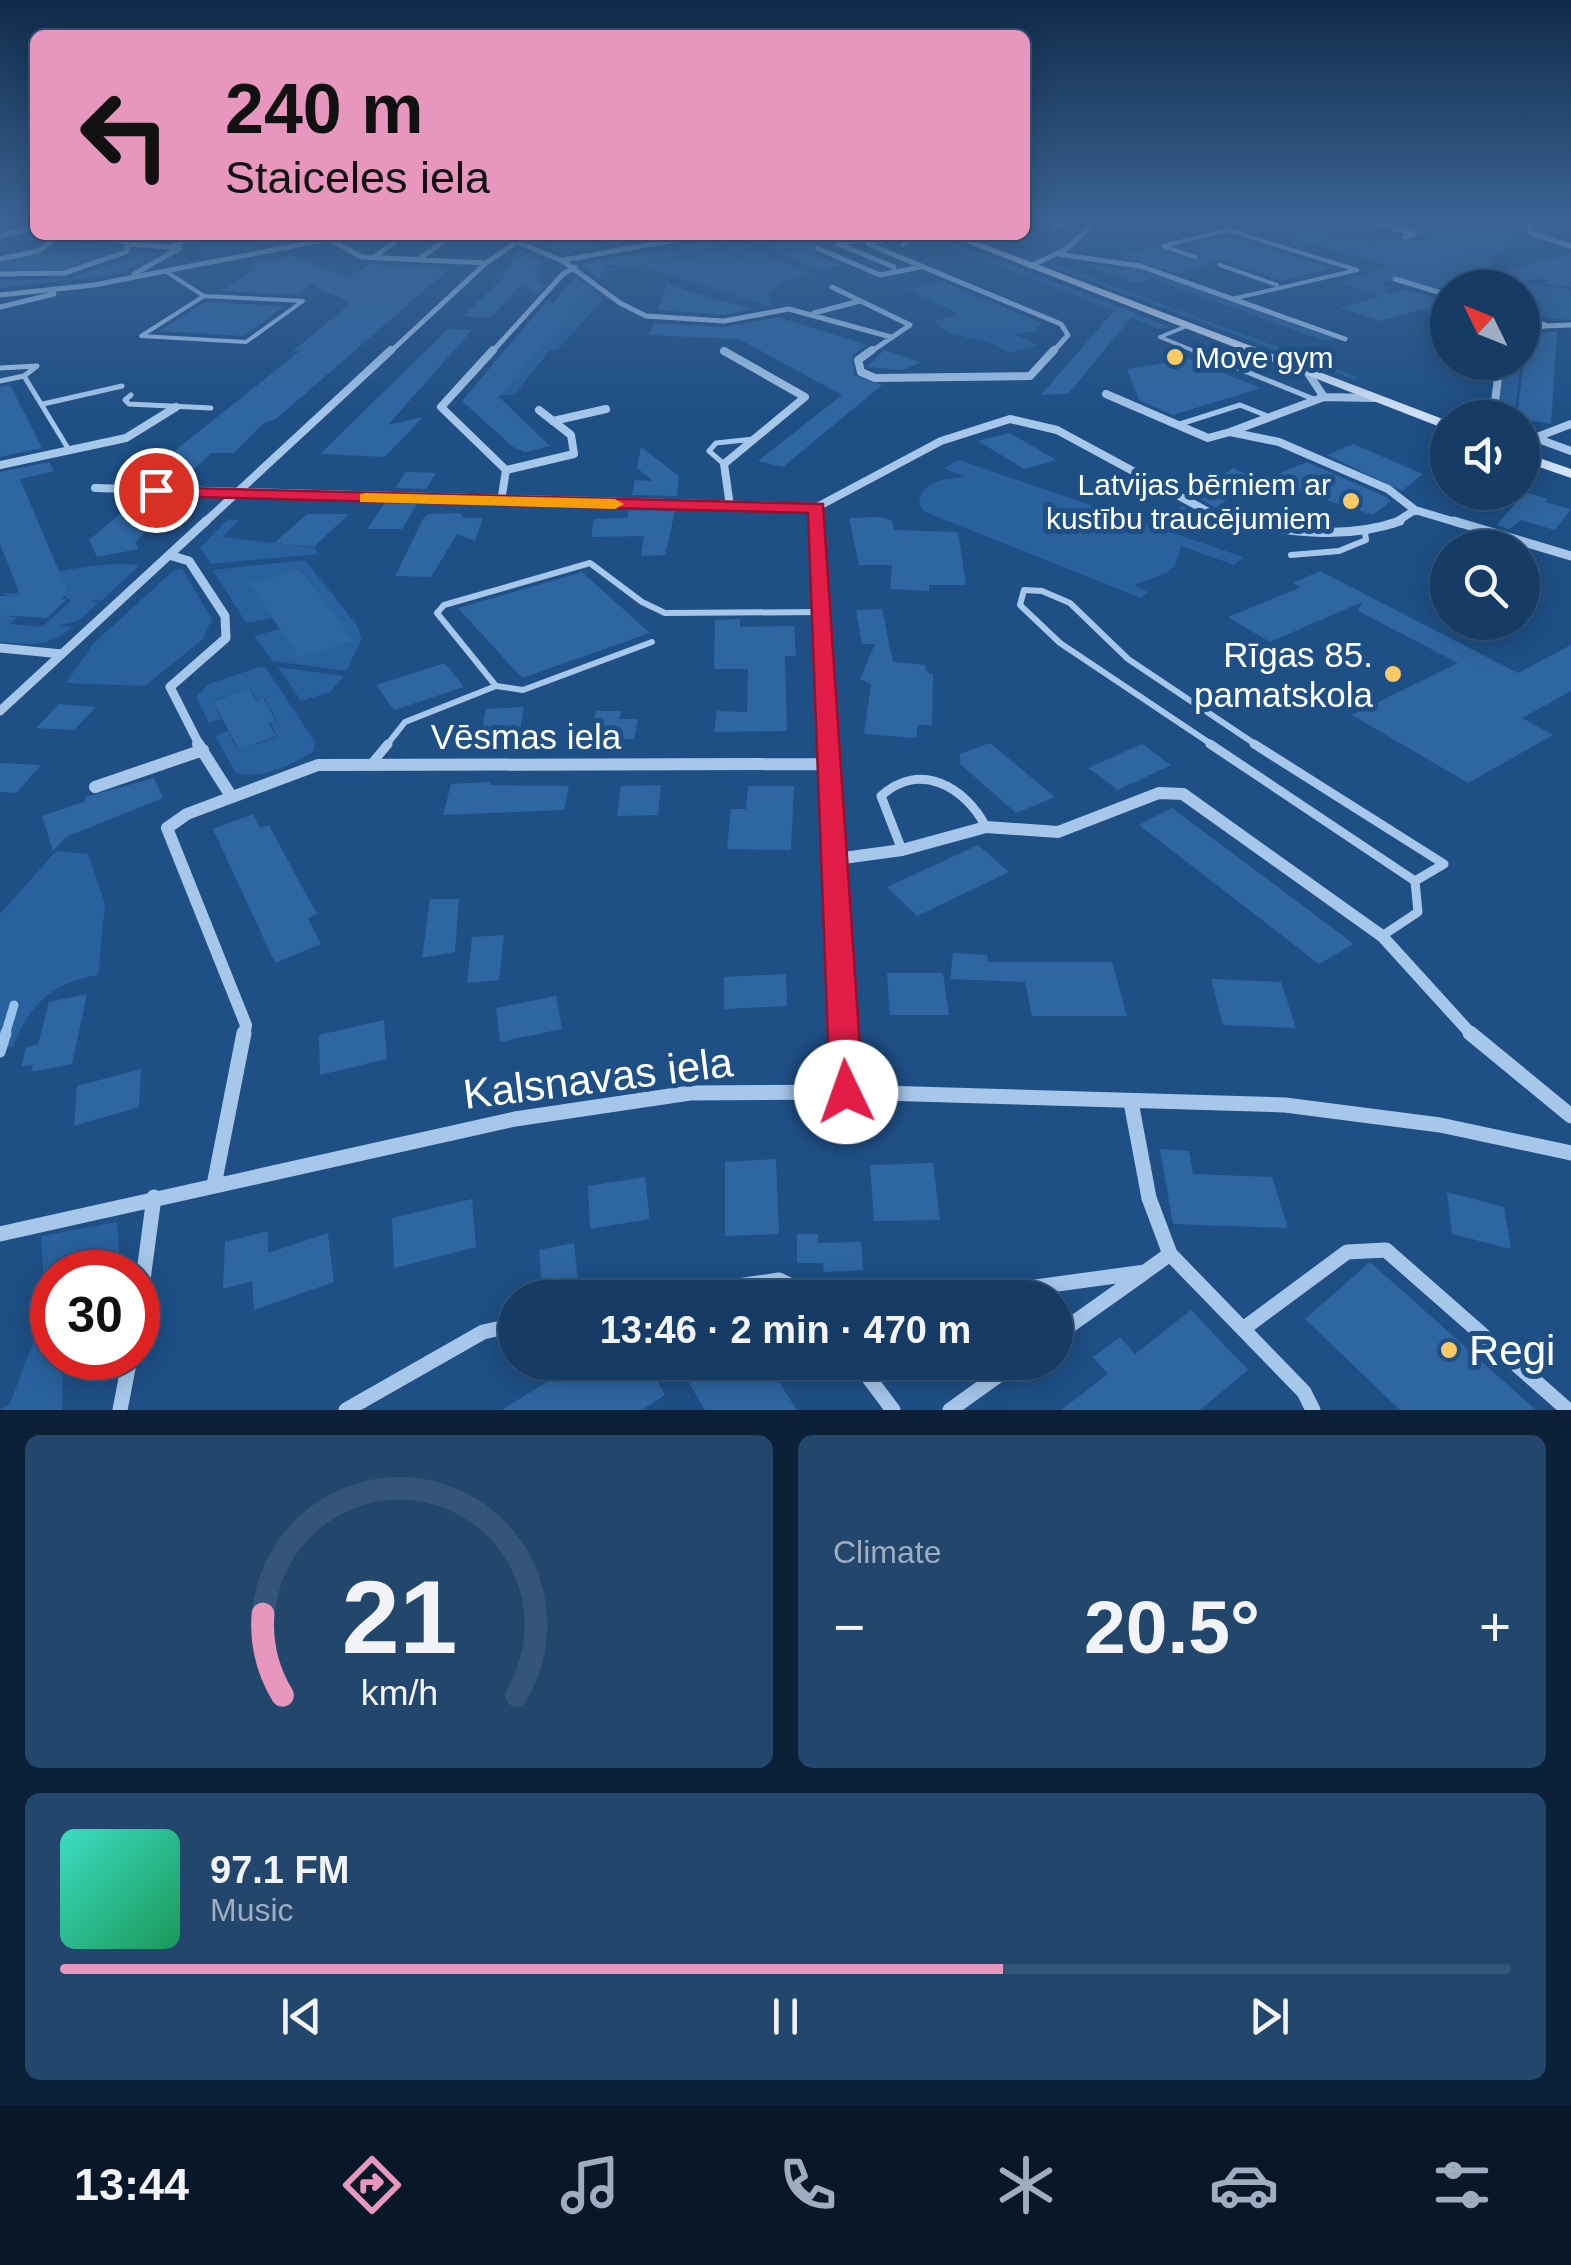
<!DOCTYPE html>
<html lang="en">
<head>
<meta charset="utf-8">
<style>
  :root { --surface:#163b64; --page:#23466d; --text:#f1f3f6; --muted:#9eadbf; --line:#355578; --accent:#e797bd }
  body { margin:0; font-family:Arial,sans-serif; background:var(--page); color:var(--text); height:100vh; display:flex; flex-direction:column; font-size:38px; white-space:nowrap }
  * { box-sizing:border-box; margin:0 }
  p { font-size:32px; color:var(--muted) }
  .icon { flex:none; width:55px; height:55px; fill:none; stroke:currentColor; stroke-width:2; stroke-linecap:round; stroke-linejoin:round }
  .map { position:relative; height:1410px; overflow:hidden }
  .side { display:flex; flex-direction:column; gap:25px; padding:25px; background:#0c2037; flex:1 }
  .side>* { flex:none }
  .hud { position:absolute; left:30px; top:30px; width:1000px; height:210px; border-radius:15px; box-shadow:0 5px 25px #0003,0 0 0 2px var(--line); background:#e797bd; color:#111; overflow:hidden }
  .needle { width:65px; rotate:313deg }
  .buttons { position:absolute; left:1430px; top:270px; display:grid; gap:20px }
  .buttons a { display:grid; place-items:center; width:110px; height:110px; border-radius:50%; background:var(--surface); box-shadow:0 5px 25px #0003,0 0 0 2px var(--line); font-size:50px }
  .speed { position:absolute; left:30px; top:1250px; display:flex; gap:20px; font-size:50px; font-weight:700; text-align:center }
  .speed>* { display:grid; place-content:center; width:130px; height:130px; border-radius:50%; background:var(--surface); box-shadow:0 5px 25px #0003,0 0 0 2px var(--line); line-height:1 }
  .speed .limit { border:15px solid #d22; background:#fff; color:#111 }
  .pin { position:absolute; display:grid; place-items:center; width:85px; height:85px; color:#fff; margin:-42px; border:5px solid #fff; border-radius:50%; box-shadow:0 2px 10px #0007 }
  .me { position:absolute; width:110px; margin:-55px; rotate:357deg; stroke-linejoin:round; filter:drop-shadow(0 0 8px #0008) }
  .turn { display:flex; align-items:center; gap:35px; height:210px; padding:0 30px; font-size:45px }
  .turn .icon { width:130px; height:130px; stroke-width:2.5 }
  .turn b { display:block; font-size:70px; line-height:85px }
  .big { font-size:75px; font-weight:700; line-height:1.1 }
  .side .card { flex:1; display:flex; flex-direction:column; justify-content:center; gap:15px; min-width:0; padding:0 35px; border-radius:15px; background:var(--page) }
  .side .dial { align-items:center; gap:0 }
  .dial svg { height:260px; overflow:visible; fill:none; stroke:var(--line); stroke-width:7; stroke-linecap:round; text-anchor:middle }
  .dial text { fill:var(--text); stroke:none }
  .song { display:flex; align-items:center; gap:30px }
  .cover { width:120px; height:120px; border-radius:15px; background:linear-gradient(135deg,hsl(170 70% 55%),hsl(150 70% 35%)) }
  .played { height:10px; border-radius:5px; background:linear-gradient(90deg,var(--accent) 65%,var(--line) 65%) }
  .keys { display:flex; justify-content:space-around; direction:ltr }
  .heat { display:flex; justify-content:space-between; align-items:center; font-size:55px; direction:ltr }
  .side .tiles { flex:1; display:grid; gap:25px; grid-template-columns:1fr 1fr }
  .card:last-child { grid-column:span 2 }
  .trip { position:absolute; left:498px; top:1280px; width:575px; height:100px; border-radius:50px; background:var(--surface); box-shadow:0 5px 25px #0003,0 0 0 2px var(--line); font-weight:700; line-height:100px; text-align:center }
  .menu { display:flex; height:160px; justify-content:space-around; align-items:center; background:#091828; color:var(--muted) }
  .menu .icon { width:70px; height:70px }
  .menu .current { color:var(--accent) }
  .menu b { font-size:45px; color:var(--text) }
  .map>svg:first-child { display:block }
  .green { fill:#28619d; fill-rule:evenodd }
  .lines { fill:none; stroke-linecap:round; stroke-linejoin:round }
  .stream-far1 { stroke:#9ac3ec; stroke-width:9 }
  .stream { stroke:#9ac3ec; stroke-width:11 }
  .building { fill:#2e66a2 }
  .lane-far3 { stroke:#a6c7ea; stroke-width:4 }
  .lane-far2 { stroke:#a6c7ea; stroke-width:5 }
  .lane-far1 { stroke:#a6c7ea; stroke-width:6 }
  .lane { stroke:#a6c7ea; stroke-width:9 }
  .street-far4 { stroke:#a6c7ea; stroke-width:5 }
  .street-far3 { stroke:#a6c7ea; stroke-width:8 }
  .street-far2 { stroke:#a6c7ea; stroke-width:9 }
  .street-far1 { stroke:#a6c7ea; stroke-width:12 }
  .street { stroke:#a6c7ea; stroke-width:15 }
  .secondary { fill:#d1e3f8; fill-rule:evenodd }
  .route { fill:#e11d48; stroke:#92132f; stroke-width:2.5 }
  .slow { fill:#f59e0b }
  .poi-dot { fill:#f9c965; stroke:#1e4f85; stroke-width:4 }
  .labels { text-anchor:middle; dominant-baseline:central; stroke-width:10; stroke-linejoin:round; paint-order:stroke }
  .far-poi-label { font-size:30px; fill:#fff; stroke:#1e4f85; text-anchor:start }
  .poi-label { font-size:35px; fill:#fff; stroke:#1e4f85; text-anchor:end }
  .street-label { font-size:35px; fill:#fff; stroke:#1e4f85 }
  .near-street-label { font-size:42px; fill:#fff; stroke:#1e4f85 }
  .near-poi-label { font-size:42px; fill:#fff; stroke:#1e4f85; text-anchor:start }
</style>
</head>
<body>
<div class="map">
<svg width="1571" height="1410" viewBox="0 0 1571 1410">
  <rect width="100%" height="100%" fill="#1e4f85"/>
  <path class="green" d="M1348,220L1408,232L1401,236L1417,241L1430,236L1371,220H1520L1524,233L1488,261L1495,264L1481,268L1507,279L1571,290V320L1523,316L1522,288L1447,290L1397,278L1378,283L1392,288L1385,292L1447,312V318L1338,283L1390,266L1276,234C1320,219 1358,253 1399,235Z
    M219,235H268L271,237C260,253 230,252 210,254L196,242Z
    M799,235L749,245L814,276L784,280L768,292L773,307L641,266L725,251L775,274L727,249L597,273L625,263Z
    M922,235H935L1170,327L1159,329Z
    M108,241L125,249C95,274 38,276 0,270V261L46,248Z
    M1049,262L1355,376L1358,381L1053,267Z
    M1110,264L1132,266L1334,338L1325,341Z
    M941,281L1041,323L1037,331L1013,334L1038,345L1008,353C987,334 950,342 934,321L960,314L906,289Z
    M589,284L604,299L557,350H550L514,395H496Z
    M1504,363H1521L1514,417L1488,410L1499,405Z
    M959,460L1243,557L1234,565L1181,546L1176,564L1167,573L1134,585L1148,592L1141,598L925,512L919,503C922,480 945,479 964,477L944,468Z
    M228,519L239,520L222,537L315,548L319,554L211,564L200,548Z
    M305,560L356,624L362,639L346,671L272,661L254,636L280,629L299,658L354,641L301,569L250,583L273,618L246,623L213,570Z
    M140,565L101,601L89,600L98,603L78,621L60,625L72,627C47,648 31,645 0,642V608L12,597L0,593H18C47,567 104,562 140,565ZM65,596L71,601L42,627L10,624L17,617H7Z
    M182,569L212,619L203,639L145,686L66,683L93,644L174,570Z
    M259,667L266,668L315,742L313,752C291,765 262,780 236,773L215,736L228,731L238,750L277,737L271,724L277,721L264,698L256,700L250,689L213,700L221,719L209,723L196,697L209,684Z
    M278,667L344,676L330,692L301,701Z
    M56,851L88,854L105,904L98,975C52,983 30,1004 13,1046L0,1050V914Z
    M117,1222L120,1272H52V1358H63L62,1410H0L10,1403L46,1310L41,1236Z"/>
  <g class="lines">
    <path class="stream-far1" d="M5,1035L14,1005"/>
    <path class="stream" d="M0,1052L6,1033"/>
  </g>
  <path class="building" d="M539,235H667L565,254L521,237L544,238Z
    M708,235H726L727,245L607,267L598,279L581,263L703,241Z
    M743,235H850L835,239L834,248L813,244L814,253L842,265L819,270Z
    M1227,236L1332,268L1281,281L1221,260L1178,273L1117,256L1158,247L1195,263L1200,254L1183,247Z
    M54,248L82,261L64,267L0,268L40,257Z
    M518,249L543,261L534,271L543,287L536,295L523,283L490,318L463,316L503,278Z
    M133,251L159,253L118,274L0,288V280L67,279L128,258Z
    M1571,253V287L1546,284L1545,279L1500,284L1498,273Z
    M291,255L347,278L371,264L450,268L276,419L264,423L234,453H211L181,482L138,480L300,351H293L351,303L311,285L298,295L221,291L254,270L251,264Z
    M1083,264L1138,272L1156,278L1135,283Z
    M575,277L590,288L499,397L550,446L525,452L513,447L462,401L549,298L552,304Z
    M667,284L702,295L752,309L724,315L658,310Z
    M1405,289L1447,302L1380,321L1340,308Z
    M206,302L284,306L244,336L159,331Z
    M1118,306L1135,313L1068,394L1041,395Z
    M778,317L866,345L852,356L854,375L882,385L783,467L758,461L842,395L739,339L649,335L654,323L724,327Z
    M448,329L472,330L388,425L423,417L385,457L320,454Z
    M1545,332H1557L1551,424L1517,418L1526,339Z
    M884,350L921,362L903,370L867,367Z
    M1171,352L1261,388L1173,415L1139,400L1127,369L1172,362Z
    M10,385L42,448L0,457V387Z
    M1010,433L1056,460L1024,469L978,441Z
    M1353,444L1423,474L1402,491L1327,455Z
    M641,447L679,476L677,496L632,495L635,480L653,481L637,468Z
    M49,462L54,471L20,479L68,593L61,599H67L47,618L0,615V596L21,597L0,544V472Z
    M1307,462L1384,496L1391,501L1373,515L1264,480Z
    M1233,468L1265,483L1235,494L1216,508L1195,496Z
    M406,472L436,473L426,489L395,488Z
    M1525,492L1548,499L1544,502L1571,509L1555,530L1521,520L1509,529L1497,525Z
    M385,503L417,504L402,529H367Z
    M132,504L174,507L135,542L139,549L97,557L89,540Z
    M1182,506L1203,518L1178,531L1161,521Z
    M629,510L675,511L665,555L641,556L644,536L591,537L594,519L627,518Z
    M460,513L465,518H483L475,541L457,534L431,577L395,576L423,519L428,514Z
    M307,514H349L314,547L274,543Z
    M880,517L892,521L894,530L958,532L966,585H929V591L890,589L892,565H859L849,518Z
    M300,569L328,605L354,641L299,658L249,583Z
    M1320,571L1518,673L1571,645V691L1522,718L1553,735L1468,783L1352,715L1458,663L1358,611L1362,602L1270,642L1228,617L1301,587L1293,583Z
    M582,572L650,633L522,678L458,608Z
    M882,609L893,662L925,665L927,673L933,674L932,725H918L916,738L864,734L871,684L860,679L875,644H862L856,610Z
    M740,619V627L794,626L796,656H785L787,731L714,732L717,711L747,712L748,669H714L715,620Z
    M445,663L464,687L394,710L376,685Z
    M249,689L256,701L263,698L276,721L269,724L276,736L239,750L213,701Z
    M59,704L96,707L74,730L36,728Z
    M524,707L519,737L480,739L486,709Z
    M596,711H621L619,719H638L634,739H589Z
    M990,743L1055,797L1016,813L960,764V754Z
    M1142,744L1171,765L1118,790L1088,768Z
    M0,763L41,765L16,793L0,792Z
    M154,778L163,798L66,837L53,851L42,816L86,801L85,797Z
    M490,782V785L569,786L564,810L443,815L451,784Z
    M661,785L658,815L617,816L621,786Z
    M748,786H794L791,850L727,849L731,809H746Z
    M1172,808L1302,905L1354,944L1319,964L1139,825Z
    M253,814L260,828L269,825L302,887L317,914L308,918L321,944L275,963L213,829Z
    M978,845L1009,872L917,916L887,887Z
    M430,899H459L455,952L422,958Z
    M504,935L499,980L467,983L472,937Z
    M953,953L987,955L988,962H1112L1127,1016H1032L1025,982L950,979Z
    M887,973H943L949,1015H890Z
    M786,974L787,1006L724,1009V977Z
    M1211,979L1281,982L1296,1028L1223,1025Z
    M87,994L72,1064L31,1072L33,1064L21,1067L26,1047L38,1044L49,1002Z
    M556,996L562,1029L500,1042L496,1008Z
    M384,1020L387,1059L320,1075L319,1035Z
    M141,1069L139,1107L74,1126L77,1086Z
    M1160,1149L1189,1151L1193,1174L1272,1177L1288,1228L1173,1224Z
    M776,1159L779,1234L725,1236V1162Z
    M933,1163L940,1220L874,1221L870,1165Z
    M645,1177L650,1219L590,1229L588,1186Z
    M1447,1192L1504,1207L1511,1249L1452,1234Z
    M472,1199L476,1247L394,1268L392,1218Z
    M268,1231V1253L328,1233L334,1282L254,1310L252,1281L223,1289L225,1242Z
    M797,1234H818V1243L861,1242L863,1270L824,1272L823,1263H797Z
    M574,1243L578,1283L542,1290L539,1250Z
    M1370,1262L1536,1410H1400L1305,1319Z
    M1191,1310L1248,1370L1200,1410H1061L1108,1374L1093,1357L1120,1337L1135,1354Z
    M579,1362H646L665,1395L642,1410H502Z
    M705,1362H766L797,1410H705L685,1376Z"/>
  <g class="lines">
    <path class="lane-far3" d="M1053,228L1076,220
      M51,235L55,237
      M489,236L505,238
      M903,245L913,238L907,235
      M1195,257L1163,246L1227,230L1357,270L1232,299
      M1220,265L1277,285
      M165,271L204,296
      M204,296L303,301L246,342L141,336Z
      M1187,326L1160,337L1199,353"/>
    <path class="lane-far2" d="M1193,350L1316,400
      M0,368L37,366L24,376
      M0,381L24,376L69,450
      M131,395L125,400L129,404L211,408
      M43,404L122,386
      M1177,425L1240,405L1270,417
      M724,464L709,451L716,443L754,439"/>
    <path class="lane-far1" d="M1291,555L1339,551L1366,540L1365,532
      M496,686L523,690L652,642
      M386,746L405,722L496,686L437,613L444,605L590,563L642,602L665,613L821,612
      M1214,746L1060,643L1020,605L1024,590L1042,591L1070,603L1128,659L1258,746"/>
    <path class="lane" d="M1210,744L1415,881
      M1254,744L1444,864L1415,881
      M373,762L388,744
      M902,850L881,796C919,761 965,786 986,827
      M1382,936L1418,912L1415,881"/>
    <path class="street-far4" d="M1367,220L1415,234L1405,237
      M1529,220L1531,233L1571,246
      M104,235L129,244L146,235
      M500,235L563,261L620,303L646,316L724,321L789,309L891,337
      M878,235L838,244L894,267
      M898,235L868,244L1061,324L1068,335L1052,353
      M0,236L35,227
      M323,236L362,257L486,263
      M173,247L192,235
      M817,248L880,275L920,267
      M1058,254L1140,266L1345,339
      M374,257L405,235
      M0,259L38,251L62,235
      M419,259L452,235
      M564,260L702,235
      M1030,266L1065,250L1098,220
      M0,274L65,273L126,252L129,244L180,248L134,274
      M1395,279L1448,295
      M832,287L910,325L869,353
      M0,295L94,285L329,239
      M0,307L54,294
      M814,313L860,301
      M1522,318L1545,325
      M1522,334L1544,326L1571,325
      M389,353L486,263L514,244
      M491,353L563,274L575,267"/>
    <path class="street-far3" d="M493,350L441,407L506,470L501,502
      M872,350L858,360L861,372L875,378L1030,376L1054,350
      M724,351L805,397L724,464L730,506
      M1308,373L1324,397
      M1106,394L1208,438L1230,432
      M1374,398L1324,397L1230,432L1279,442L1388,489L1415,510L1462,524
      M1461,418L1495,402L1500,362
      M553,421L606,409
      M1522,433L1571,451
      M1537,437L1571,424
      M0,465L126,438L176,407
      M506,470L574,454L571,435L539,410
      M95,488L817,507
      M817,507L941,441L1010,419L1057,430L1216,516L1248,524
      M817,507L818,524
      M203,524L391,350
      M1393,524L1415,510"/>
    <path class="street-far2" d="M818,521L829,746
      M1235,521C1289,532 1347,540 1400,521
      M1454,521L1571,556
      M169,555L189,561L225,616L226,638L170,687L200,746
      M0,648L62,654
      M0,711L206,521"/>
    <path class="street-far1" d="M198,744L231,796
      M829,744L843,1035
      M95,787L203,750
      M836,859L902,850L986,827L1058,832L1159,793L1183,794L1382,936L1472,1035
      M244,1035L246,1025L167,828L187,814L318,765L827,764"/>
    <path class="street" d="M843,1033L846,1092
      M1470,1033L1571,1116
      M1131,1102L1149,1198L1170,1254L1304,1392L1313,1410
      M214,1185L244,1033
      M0,1234L515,1119L690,1093L846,1092L1285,1105L1440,1125L1571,1153
      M655,1298L779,1280L816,1298
      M954,1298L1145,1272L1170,1254
      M138,1317L154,1197
      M1243,1329L1347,1252L1386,1250L1568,1410
      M1055,1336L1144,1273
      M857,1362L893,1410
      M120,1410L130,1358
      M346,1410L483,1332L515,1325
      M950,1410L1017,1362"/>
    <path class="secondary" d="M946,235H960L1448,421V430Z
      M1522,452L1571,469V478L1522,461Z"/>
  </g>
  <linearGradient id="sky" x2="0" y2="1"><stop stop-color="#102b49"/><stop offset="0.53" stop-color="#3b6394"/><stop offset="1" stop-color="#3b6394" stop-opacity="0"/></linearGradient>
  <rect width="1571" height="417" fill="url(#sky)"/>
  <path class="route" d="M150,487L823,504L863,1092L858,1102L846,1106L835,1102L830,1092L808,513L156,496L150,494Z"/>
  <path class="slow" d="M366,493L615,499L624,504L615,509L360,502V494Z"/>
  <g class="poi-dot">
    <circle cx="1175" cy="357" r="10"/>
    <circle cx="1351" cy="501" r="10"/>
    <circle cx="1393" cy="674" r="10"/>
    <circle cx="1449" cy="1350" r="10"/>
  </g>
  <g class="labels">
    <g class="far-poi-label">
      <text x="1195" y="357">Move gym</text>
      <text x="1331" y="484" text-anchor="end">Latvijas bērniem ar<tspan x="1331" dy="34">kustību traucējumiem</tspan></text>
    </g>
    <g class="poi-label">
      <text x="1373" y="654">Rīgas 85.<tspan x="1373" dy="40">pamatskola</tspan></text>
    </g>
    <g class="street-label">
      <text x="526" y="736">Vēsmas iela</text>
    </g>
    <g class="near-street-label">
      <text transform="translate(598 1078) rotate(-7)">Kalsnavas iela</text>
    </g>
    <g class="near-poi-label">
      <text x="1469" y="1350">Regi</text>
    </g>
  </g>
</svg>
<div class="buttons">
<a><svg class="needle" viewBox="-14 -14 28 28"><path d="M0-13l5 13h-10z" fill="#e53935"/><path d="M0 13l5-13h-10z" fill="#9eadbf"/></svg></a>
<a><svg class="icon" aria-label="sound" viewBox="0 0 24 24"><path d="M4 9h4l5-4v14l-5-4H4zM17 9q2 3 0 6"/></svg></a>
<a><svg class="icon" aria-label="search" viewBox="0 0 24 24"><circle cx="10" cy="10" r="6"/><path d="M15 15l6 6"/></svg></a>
</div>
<div class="speed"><div class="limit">30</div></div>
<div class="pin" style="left:156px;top:490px;background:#d93025"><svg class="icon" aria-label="arrive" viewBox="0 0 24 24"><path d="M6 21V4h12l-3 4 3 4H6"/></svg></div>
<svg class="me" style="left:846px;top:1092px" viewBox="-20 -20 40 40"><circle r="19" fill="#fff"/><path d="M0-13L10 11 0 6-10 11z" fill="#e11d48"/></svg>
<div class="trip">13:46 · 2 min · 470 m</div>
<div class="hud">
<div class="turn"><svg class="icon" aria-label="left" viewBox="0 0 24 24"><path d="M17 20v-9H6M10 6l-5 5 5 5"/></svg><div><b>240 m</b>Staiceles iela</div></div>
</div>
</div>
<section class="side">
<div class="tiles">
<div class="card dial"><svg viewBox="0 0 100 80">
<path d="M14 69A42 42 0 1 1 86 69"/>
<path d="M14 69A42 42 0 0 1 8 44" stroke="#e797bd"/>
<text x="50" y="56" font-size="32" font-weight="700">21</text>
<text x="50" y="72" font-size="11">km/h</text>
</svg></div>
<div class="card"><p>Climate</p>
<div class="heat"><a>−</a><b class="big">20.5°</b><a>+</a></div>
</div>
<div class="card">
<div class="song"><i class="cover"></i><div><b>97.1 FM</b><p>Music</p></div></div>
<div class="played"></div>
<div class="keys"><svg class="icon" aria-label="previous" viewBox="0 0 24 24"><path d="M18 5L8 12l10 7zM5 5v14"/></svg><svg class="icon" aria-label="pause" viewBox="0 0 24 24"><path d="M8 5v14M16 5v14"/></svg><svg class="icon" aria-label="next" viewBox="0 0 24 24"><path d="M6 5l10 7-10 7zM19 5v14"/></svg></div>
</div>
</div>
</section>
<nav class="menu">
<b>13:44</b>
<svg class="icon current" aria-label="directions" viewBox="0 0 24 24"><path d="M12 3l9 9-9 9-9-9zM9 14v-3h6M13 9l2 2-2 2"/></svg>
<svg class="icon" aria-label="music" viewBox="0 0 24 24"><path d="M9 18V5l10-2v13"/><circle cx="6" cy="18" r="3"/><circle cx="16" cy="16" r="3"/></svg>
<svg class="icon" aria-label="phone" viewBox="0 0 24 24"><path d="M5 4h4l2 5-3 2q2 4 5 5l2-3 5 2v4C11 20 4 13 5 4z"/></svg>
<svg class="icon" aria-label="climate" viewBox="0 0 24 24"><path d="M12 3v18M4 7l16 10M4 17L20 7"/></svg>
<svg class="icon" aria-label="car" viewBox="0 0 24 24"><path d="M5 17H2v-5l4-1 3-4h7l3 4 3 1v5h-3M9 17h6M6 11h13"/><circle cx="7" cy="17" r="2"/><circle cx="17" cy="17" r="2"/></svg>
<svg class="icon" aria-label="filters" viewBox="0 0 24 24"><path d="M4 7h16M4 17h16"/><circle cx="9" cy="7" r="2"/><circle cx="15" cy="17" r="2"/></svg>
</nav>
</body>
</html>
